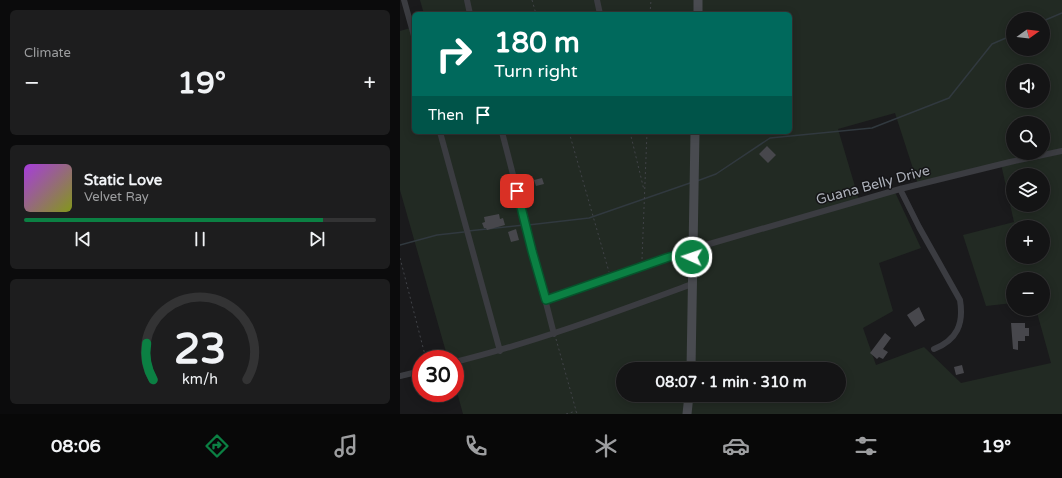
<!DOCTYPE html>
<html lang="en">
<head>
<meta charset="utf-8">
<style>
  :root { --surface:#141415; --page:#1d1d1e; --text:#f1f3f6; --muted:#9d9ea0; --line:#333334; --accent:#0b8043 }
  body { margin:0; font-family:"Varela Round",sans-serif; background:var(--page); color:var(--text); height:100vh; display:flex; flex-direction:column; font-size:15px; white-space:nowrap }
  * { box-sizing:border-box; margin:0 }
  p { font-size:13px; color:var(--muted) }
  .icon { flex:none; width:22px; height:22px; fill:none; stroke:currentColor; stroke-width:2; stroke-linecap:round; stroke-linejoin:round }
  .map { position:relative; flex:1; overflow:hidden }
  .details { display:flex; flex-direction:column; gap:10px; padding:10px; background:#0b0b0c; width:400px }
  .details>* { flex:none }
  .hud { position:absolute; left:12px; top:12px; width:380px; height:122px; border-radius:6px; box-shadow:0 2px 10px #0003,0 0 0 1px var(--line); background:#00695c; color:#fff; overflow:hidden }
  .needle { width:26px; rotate:75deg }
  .controls { position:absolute; left:606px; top:12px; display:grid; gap:8px }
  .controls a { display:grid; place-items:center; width:44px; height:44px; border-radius:50%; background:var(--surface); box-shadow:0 2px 10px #0003,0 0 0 1px var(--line); font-size:20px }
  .speed { position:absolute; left:12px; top:350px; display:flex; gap:8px; font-size:20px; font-weight:700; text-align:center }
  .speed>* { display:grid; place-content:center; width:52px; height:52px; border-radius:50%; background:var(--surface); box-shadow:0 2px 10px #0003,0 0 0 1px var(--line); line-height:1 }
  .speed .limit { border:6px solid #d22; background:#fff; color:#111 }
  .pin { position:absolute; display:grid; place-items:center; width:34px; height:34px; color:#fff; margin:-17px; border-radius:8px; box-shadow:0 2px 6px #0006 }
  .me { position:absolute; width:44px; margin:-22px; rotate:273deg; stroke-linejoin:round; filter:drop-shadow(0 0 3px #0008) }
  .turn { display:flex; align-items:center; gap:14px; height:84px; padding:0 16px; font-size:18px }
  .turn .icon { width:52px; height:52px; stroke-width:2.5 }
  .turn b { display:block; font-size:28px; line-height:34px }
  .then { display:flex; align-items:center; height:38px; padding:0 16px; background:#0003; gap:8px; font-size:15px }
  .big { font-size:30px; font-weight:700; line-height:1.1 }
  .details .widget { flex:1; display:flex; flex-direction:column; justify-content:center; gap:6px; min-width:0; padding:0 14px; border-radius:6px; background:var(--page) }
  .details .dial { align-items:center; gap:0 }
  .dial svg { height:104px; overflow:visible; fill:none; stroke:var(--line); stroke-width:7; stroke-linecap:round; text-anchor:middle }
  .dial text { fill:var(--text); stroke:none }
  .song { display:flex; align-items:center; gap:12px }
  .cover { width:48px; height:48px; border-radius:6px; background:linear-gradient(135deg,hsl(280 70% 55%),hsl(70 70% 35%)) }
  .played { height:4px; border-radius:2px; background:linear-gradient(90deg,var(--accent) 85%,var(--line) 85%) }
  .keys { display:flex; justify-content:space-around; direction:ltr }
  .heat { display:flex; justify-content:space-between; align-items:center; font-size:22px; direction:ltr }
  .trip { position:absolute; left:216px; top:362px; width:230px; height:40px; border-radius:20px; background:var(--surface); box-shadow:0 2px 10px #0003,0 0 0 1px var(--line); font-weight:700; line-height:40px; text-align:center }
  .tabs { display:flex; height:64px; justify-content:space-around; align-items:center; background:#080808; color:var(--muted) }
  .tabs .icon { width:28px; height:28px }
  .tabs .selected { color:var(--accent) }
  .tabs b { font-size:18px; color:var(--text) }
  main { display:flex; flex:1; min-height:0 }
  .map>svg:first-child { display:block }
  .green { fill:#222a23; fill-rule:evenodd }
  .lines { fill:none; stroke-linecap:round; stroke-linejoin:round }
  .stream { stroke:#31393f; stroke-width:1.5 }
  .building { fill:#47474c }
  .path { stroke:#414348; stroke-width:1; stroke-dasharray:2 3; stroke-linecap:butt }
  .minor { stroke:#3b3c41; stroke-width:6 }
  .secondary { stroke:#494b50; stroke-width:9 }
  .route-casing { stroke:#07532c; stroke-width:10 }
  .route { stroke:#0b8043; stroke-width:7 }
  .labels { text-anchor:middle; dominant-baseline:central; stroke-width:3; stroke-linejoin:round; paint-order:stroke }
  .street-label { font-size:14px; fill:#adb1ba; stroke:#151517 }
</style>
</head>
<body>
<main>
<section class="details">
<div class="widget"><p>Climate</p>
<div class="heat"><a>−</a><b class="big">19°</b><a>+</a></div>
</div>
<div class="widget">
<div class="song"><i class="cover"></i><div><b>Static Love</b><p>Velvet Ray</p></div></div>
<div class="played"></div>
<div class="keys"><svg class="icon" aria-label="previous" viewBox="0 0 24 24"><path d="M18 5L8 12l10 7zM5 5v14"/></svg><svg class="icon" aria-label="pause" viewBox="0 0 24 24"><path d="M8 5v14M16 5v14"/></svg><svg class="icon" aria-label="next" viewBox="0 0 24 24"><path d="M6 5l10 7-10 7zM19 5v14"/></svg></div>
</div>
<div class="widget dial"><svg viewBox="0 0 100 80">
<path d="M14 69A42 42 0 1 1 86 69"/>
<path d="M14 69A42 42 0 0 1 9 41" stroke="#0b8043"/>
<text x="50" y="56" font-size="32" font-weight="700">23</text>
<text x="50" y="72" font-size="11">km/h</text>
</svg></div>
</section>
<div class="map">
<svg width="662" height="414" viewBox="0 0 662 414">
  <rect width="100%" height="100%" fill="#1a1a1c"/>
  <path class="green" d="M20,0H662V414H63L55,385V359H48L0,190V31L14,27V132H390V14H24ZM613,19H643V49H613ZM613,71H643V101H613ZM495,113L518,184L601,164L614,222L563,235L586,306L613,303V279H643V309H636L651,363L561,383L524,347L476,365L463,328L493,311L479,263L521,248L494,190L459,200L438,129ZM613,123H643V153H613ZM613,175H643V205H613ZM613,227H643V257H613ZM223,369H439V395H223Z"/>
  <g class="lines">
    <path class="stream" d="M643,21L662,13
      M297,181L316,174L370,138L472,128L549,98L592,44L613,35
      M128,225L189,218L290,183
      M68,231L124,225
      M0,245L37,235L64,232"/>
  </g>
  <path class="building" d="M367,146L376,155L368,163L359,154Z
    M142,178L144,184L136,186L134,180Z
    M99,214L100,219L103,218L105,225L87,230L86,228H84L82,223L85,222L84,217Z
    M116,229L119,240L111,242L108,232Z
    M519,307L525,320L515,327L507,315Z
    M611,323H625V328H629V336H625V341H618V350L613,349Z
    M485,333L491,338L483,349L488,352L483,359L479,357L477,359L470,353Z
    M562,365L564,373L556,375L554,367Z"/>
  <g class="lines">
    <path class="path" d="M132,0L136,14
      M250,14L251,0
      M169,132L209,272
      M230,132L244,190
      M0,258L26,359
      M242,259L247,132
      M156,339L177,414
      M166,414L176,411"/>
    <path class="minor" d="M4,0L14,36
      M67,0L70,14
      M197,0L200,14
      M40,132L100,351
      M102,132L154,334
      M500,189L519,227L560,300C564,324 557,340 534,349
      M292,249L500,189L610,162L662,151
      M147,300L266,258L279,254L292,257
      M55,362C136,342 213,313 292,284
      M0,376L21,371"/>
    <path class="secondary" d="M298,14V0
      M291,369L295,132
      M287,414L289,395"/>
  </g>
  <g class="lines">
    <g class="route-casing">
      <path id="route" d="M117,191L132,251L146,300L266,258L279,254L292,257"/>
    </g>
    <use href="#route" class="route"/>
  </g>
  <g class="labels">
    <g class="street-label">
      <text transform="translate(473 185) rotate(-15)">Guana Belly Drive</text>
    </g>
  </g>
</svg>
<div class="controls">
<a><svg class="needle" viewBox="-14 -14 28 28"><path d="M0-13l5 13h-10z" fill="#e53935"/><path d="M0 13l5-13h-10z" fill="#9d9ea0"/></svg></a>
<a><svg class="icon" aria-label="sound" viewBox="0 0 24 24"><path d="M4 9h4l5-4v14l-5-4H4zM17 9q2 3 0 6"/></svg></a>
<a><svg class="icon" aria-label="search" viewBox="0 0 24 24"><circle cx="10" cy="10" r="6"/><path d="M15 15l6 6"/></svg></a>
<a><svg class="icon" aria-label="layers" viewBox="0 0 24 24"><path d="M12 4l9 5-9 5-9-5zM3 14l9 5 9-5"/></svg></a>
<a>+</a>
<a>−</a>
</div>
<div class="speed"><div class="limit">30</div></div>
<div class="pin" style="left:117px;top:191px;background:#d93025"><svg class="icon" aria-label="arrive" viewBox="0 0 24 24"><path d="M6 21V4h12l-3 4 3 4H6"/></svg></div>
<svg class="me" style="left:292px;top:257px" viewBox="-20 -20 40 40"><circle r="17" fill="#0b8043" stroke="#fff" stroke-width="3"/><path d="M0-11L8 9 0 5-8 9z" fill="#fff"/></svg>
<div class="trip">08:07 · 1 min · 310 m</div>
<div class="hud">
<div class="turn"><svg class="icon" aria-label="right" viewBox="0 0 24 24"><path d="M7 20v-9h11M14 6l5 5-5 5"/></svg><div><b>180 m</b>Turn right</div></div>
<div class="then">Then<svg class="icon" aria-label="arrive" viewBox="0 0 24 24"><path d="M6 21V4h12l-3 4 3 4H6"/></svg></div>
</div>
</div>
</main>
<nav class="tabs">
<b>08:06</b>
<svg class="icon selected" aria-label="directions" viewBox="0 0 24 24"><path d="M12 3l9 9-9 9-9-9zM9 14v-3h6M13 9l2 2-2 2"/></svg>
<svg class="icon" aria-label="music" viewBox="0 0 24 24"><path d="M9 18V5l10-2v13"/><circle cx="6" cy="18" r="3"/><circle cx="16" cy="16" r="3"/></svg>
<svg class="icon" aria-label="phone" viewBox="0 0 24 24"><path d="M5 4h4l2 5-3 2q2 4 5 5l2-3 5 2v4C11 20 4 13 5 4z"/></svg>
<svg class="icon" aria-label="climate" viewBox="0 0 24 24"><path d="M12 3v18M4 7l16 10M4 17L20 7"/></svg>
<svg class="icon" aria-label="car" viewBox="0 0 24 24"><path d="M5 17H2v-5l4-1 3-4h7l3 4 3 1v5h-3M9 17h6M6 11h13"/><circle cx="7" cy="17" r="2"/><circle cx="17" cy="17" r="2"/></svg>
<svg class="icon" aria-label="filters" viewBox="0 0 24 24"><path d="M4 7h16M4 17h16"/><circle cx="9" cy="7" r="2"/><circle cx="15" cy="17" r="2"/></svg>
<b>19°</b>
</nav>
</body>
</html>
